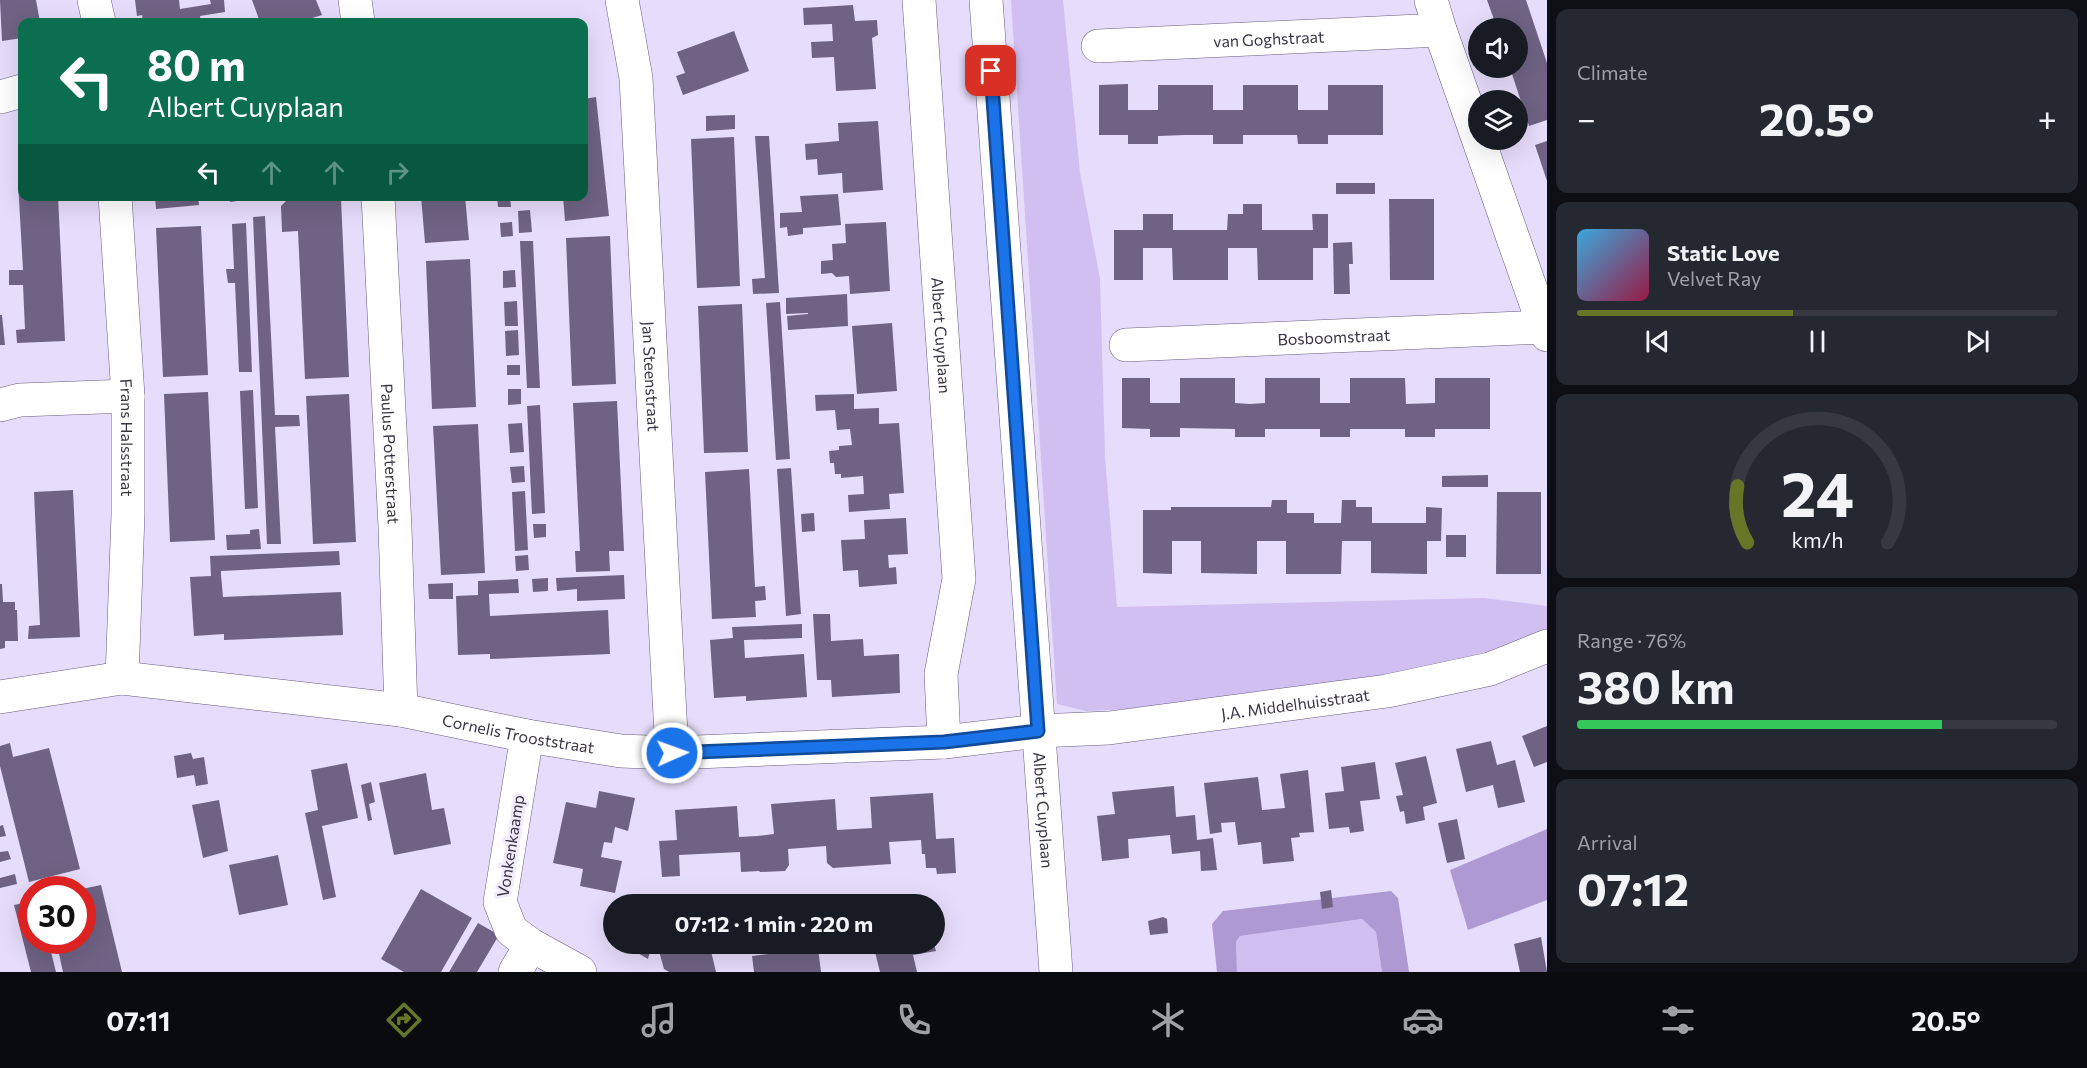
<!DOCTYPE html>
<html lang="en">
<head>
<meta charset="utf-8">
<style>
  :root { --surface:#171b24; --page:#242831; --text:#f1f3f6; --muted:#9ea1a6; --line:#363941; --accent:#647726 }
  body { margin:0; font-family:Commissioner,sans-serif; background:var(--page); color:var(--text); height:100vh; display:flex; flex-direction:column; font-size:22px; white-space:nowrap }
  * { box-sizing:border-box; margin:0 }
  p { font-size:20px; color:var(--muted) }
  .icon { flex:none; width:33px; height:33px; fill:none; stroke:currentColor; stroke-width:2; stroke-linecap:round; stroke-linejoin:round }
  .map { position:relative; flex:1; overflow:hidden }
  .details { display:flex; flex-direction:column; gap:9px; padding:9px; background:#0d0f14; width:540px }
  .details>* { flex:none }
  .top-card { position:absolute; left:18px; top:18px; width:570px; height:183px; border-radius:12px; box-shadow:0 6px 24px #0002; background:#0b6e4f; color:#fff; overflow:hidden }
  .controls { position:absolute; left:1468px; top:18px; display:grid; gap:12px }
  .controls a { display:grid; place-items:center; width:60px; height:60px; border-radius:50%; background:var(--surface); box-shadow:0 6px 24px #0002; font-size:30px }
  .speed { position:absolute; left:18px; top:876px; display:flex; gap:12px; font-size:30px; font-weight:700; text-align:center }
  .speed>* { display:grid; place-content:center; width:78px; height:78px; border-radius:50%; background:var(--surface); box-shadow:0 6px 24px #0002; line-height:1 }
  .speed .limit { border:9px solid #d22; background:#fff; color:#111 }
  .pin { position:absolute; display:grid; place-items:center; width:51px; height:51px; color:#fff; margin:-26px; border-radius:12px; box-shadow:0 3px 9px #0006 }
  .me { position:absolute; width:66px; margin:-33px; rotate:88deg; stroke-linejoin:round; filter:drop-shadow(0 0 4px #0008) }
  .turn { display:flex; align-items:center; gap:21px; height:126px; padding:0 30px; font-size:27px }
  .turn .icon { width:78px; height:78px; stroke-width:2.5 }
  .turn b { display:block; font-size:42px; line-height:51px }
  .lanes { display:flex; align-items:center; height:57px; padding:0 30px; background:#0003; justify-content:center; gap:30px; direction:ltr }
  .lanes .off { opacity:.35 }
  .big { font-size:45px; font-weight:700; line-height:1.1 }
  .details .card { flex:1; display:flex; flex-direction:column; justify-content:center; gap:9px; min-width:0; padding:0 21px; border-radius:12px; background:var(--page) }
  .details .dial { align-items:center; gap:0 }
  .dial svg { height:156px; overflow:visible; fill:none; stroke:var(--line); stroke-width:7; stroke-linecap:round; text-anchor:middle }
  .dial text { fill:var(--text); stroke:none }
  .song { display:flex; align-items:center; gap:18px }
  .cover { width:72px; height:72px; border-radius:9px; background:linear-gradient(135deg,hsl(200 70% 55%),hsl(340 70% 35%)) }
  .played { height:6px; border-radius:3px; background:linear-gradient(90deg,var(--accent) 45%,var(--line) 45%) }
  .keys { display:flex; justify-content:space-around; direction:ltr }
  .heat { display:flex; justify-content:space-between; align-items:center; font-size:33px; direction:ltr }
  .charge { height:9px; border-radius:4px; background:linear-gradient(90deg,#34c759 76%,var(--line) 0) }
  .trip { position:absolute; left:603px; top:894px; width:342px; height:60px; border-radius:30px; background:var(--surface); box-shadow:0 6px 24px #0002; font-weight:700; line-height:60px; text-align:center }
  .dock { display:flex; height:96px; justify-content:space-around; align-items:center; background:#090b0e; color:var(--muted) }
  .dock .icon { width:42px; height:42px }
  .dock .active { color:var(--accent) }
  .dock b { font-size:27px; color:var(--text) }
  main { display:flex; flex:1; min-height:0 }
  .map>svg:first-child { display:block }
  .green { fill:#d1bff1 }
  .forest { fill:#af99d3 }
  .building { fill:#6f6284 }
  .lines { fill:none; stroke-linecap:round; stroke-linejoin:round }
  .minor-casing { stroke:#685c7e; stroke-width:34 }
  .minor { stroke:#fff; stroke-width:33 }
  .route-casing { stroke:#114b97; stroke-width:15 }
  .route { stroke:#1a73e8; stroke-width:10 }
  .labels { text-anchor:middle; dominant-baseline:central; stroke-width:6; stroke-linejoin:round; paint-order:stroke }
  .street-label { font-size:16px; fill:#393443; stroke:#f1ecfc }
</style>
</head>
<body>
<main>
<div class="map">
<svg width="1547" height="972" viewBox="0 0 1547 972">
  <rect width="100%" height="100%" fill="#e6dcfb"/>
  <path class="green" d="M1011,0H1063L1080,173L1100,279L1105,457L1117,607L1484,598L1547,606V632L1457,664L1396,676L1132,709L1086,711L1057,704Z
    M1362,919L1376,932L1382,972H1237L1236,942L1240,936Z"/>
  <path class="forest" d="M1547,829V900L1468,930L1450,870Z
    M1391,891L1398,898L1409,972H1382L1376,932L1362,919L1240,936L1236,942L1237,972H1217L1212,924L1223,911Z"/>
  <path class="building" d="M0,0H36L40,22H22V38L2,41Z
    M135,0H179L180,9L211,4L210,0H224L225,12L200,16L201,22H143L142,15L137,16Z
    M252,0H316L322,15L299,22H260Z
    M1487,0H1526L1547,63V120L1529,126L1510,68H1518V28H1497Z
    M853,5L855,21L877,20L878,35L872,38L876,89L836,91L834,57L812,58L811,42L833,41L832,24L804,25L803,8Z
    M734,31L749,71L683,95L676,76L685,73L677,52Z
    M1128,84V110H1158V85H1213V110H1243V85H1298V110H1328V85H1383V135H1328V144H1298L1297,135H1243V144H1213V135H1185L1158,136V144H1128V135H1099V85Z
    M596,97L609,216L565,221L563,196H584V99Z
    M735,115V129L706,131V116Z
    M878,121L883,190L843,193L842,173L818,175L817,159L806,160L805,144L839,141L838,123Z
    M755,136H769L779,293L753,294L752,279L765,278Z
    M734,137L740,286L697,288L691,139Z
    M1547,141V181L1535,145Z
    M18,182H22V196H58L65,341L17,343L16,330L25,329L23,285H9V270H23Z
    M1336,183H1375V194H1336Z
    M838,194L841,225L803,228V234L788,236L787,227L780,228V213L802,212L800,196Z
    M155,196H198L199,205L156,209Z
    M229,196H244V200L230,202Z
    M421,196H465L469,240L425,243Z
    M497,196H510L511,207H498Z
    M341,199L349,377L305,379L298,231L282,232L281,206L286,201Z
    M1389,199H1434V280H1390Z
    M1243,204H1262V230H1313L1312,214H1328V248H1313V280H1258L1257,248H1228V280H1173L1172,248H1143V280H1114V230H1143V214H1173V230H1227L1228,214H1243Z
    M530,210L532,232L519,233L518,211Z
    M265,216L275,415H299L300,426L275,427L281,544H267L253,217Z
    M512,222L513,236L501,237L500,223Z
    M886,222L890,291L850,294L849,276L836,277L832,273L821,274V261L833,260L832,244L846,243L845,224Z
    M246,223L252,372H239L235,283H228L226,269H234L232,224Z
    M201,226L208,375L163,377L156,228Z
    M610,236L616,384L572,386L566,238Z
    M520,241H533L540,388H527Z
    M1352,242L1353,264H1349L1350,294H1334L1333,243Z
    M470,259L476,407L432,409L426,261Z
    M515,270L516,287L503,288V271Z
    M847,294L848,326L788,330L787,316L808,314V313L786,314V298Z
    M517,301L518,326H505L504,302Z
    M780,302L790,459L776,460L766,303Z
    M742,304L748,452L704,453L698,306Z
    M0,315H2L5,345H0Z
    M892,323L897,391L857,394L852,326Z
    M518,330L519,355L506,356L505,331Z
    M507,365H520V375H507Z
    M1122,378H1150V403H1180V378H1235V403L1250,404L1265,403V378H1320V403H1350V378H1405L1406,404L1435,403V378H1490V429H1435V437H1405V429H1350V437H1320V429H1265V437H1235V429L1180,428V437H1150V429L1122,428Z
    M508,389H521V404L508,405Z
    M253,390L258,508L245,509L240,391Z
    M208,392L215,540L170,542L164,394Z
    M349,394L356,542L313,544L306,396Z
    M854,394V409L879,408V424L899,423L904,493L889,494L890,509L849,512L848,495L864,494L863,476L841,478V474H835L834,463H830L829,451L839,450V446L852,445L850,429L837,430L835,410L816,411L815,395Z
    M617,401L624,551H609L610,571L576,572L575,551H580L573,403Z
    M540,405L545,513L532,514L527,406Z
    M522,423L524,452L510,453L508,424Z
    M478,424L485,573L441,575L433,426Z
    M524,466L525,482L512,483L510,467Z
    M791,468L801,614L786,616L777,469Z
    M749,469L755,587L765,586L766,600L755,601L756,617L712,619L705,472Z
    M1488,475V487H1442V476Z
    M73,490L80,637L28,639L29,626L40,625L34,492Z
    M525,491L528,550L515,551L512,492Z
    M1497,492H1541V574H1496Z
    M1272,500H1287V513H1314V523H1341L1342,500H1356V507H1372V523H1426V507L1442,508L1441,541H1427V574L1371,573V541H1342L1341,574H1286V541H1257V574L1201,573V541H1172V574L1143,573V510H1171V507H1271Z
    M814,513L815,531L802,532L801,514Z
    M906,518L908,554L888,555L889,568L896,567L897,584L859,587L858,570L843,571L841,540L865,539L864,520Z
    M533,524H546V537L534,538Z
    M259,529L261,549L227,550L226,535L250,534V530Z
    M1446,535H1466V557H1446Z
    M339,551L340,565L221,571V575L223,597L341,592L343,635L224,640V634L194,636L190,577L211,576L210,556Z
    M528,555L529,570L516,571L515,556Z
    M624,575L625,599L577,601V589L557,591L556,578Z
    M548,578V591L533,592L532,579Z
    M518,579L519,593L489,594L490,616L608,610L610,654L490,659V654L458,655L456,596L478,595V581Z
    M453,583V599H429L428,584Z
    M0,584H2L3,602H15V610H17L18,641H5V648L0,649Z
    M813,614H830L831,641L863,639L864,656L899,654L900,693L832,697L831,680H817Z
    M802,624V638L744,640L745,658L804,654L807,697L746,701V696L714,698L710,640L733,638L732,627Z
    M1547,726V762L1534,767L1522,736Z
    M1491,741L1497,765L1515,760L1525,802L1498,808L1493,785L1466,792L1456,749Z
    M10,743L13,757L49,748L80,869L29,882L0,766V746Z
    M191,753L193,759L204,757L208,784L196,786L194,775L177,778L174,756Z
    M1426,756L1437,803L1423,807L1425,820L1406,824L1404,811L1400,812L1396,796L1403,795L1395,763Z
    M1375,762L1380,799L1360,801L1364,831L1350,833L1349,827L1329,829L1325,793L1344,791L1341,767Z
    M347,763L358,818L322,826L336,897L323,900L305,813L318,810L311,770Z
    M1308,770L1314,832L1299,833L1300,837L1291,838L1294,861L1263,864L1261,842L1238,845L1235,822L1221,823L1222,832L1210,834L1204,783L1258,777L1262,810L1285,808L1280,774Z
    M426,773L432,810L444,808L451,844L394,855L379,783Z
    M371,782L375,802L369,804L372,820L368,821L361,785Z
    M1174,786L1176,817L1195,815L1197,840L1213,838L1217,870L1201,871L1200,851L1172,854L1170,835L1128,839L1129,858L1102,861L1097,816L1115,814L1112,792Z
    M599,791L635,798L628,831L615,827L612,843L604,842L601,857L622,861L615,893L580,886L583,869L553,863L566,802L596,808Z
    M933,793L936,839L954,838L956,873L937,874L936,868H926L925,854H922L921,840L889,842L891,864L833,868L827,863L826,846L788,849L789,865L785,871L760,872L759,871L741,872L740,852L679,855L680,876L662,877L659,841L677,840L675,810L737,806L739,837L757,836L774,834L771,804L835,799L837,830L872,828L870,797Z
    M219,800L228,851L203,858L192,805Z
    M1457,819L1465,859L1447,863L1438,823Z
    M3,825L6,836L0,837V826Z
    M8,851L11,859L0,862V852Z
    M278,855L288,905L239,915L229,865Z
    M15,874L17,884L0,888V878Z
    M101,885L122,972H63L56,940H82V889Z
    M421,889L472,918L441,972H404L381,959Z
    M1331,890L1333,907L1322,909L1320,892Z
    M32,901V940H48L56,972H31L14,905Z
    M1163,917L1167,919L1168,933L1150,935L1148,921Z
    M478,923L499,935L477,972H449Z
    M1541,937L1547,972H1520L1514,944Z
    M631,944H652L648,959L629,948Z
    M657,944H704L710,947L716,972H669L664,969Z
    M873,944H934L936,951L913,955L917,972H880Z
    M818,948L821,972H754L752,956Z"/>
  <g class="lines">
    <g class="minor-casing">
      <g id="minor">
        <path d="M94,0L99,22"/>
        <path d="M355,0L358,22"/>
        <path id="s1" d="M622,0L636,78L672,753"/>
        <path id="s2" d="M919,0L959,579L941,674L944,742"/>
        <path id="s3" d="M986,0L1056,972"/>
        <path d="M1431,0L1440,30L1547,335"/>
        <path id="s4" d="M1098,46L1440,30"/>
        <path d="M0,97L22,91"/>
        <path id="s5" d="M115,196L128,396V515L122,678"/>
        <path id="s6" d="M378,196L395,527L401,710"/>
        <path id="s7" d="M1126,345L1544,327"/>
        <path d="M0,405L20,400L128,396"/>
        <path id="s8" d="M0,697L122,678L401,710L527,736L621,751L672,753L944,742L1038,731L1109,728L1387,691L1490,669L1547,646"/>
        <path d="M527,736L500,902L511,930L531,945L580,972"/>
        <path d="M515,972L531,945"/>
      </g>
    </g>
    <use href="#minor" class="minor"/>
  </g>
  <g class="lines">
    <g class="route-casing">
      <path id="route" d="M672,753L944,742L1038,731L991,71"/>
    </g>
    <use href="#route" class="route"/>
  </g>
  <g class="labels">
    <g class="street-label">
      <text stroke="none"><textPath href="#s4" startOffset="171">van Goghstraat</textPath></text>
      <text stroke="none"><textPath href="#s2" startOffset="336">Albert Cuyplaan</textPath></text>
      <text stroke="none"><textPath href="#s7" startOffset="208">Bosboomstraat</textPath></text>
      <text stroke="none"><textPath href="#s1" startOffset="378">Jan Steenstraat</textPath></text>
      <text stroke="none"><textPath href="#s5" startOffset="242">Frans Halsstraat</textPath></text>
      <text stroke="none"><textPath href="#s6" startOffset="258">Paulus Potterstraat</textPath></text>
      <text stroke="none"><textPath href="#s8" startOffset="1305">J.A. Middelhuisstraat</textPath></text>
      <text stroke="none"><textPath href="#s8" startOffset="524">Cornelis Trooststraat</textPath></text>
      <text stroke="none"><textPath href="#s3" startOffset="812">Albert Cuyplaan</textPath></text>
      <text transform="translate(510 846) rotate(-81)">Vonkenkaamp</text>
    </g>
  </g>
</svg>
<div class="controls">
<a><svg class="icon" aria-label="sound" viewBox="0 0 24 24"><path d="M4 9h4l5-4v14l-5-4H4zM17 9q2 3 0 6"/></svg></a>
<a><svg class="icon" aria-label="layers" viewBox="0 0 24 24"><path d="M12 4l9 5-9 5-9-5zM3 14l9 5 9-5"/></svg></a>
</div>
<div class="speed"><div class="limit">30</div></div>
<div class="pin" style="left:991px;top:71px;background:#d93025"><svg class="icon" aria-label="arrive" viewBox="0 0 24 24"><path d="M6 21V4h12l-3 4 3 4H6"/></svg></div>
<svg class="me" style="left:672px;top:753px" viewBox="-20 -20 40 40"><circle r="17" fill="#1a73e8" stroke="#fff" stroke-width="3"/><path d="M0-11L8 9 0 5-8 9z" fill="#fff"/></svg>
<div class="trip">07:12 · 1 min · 220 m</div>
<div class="top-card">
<div class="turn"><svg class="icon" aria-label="left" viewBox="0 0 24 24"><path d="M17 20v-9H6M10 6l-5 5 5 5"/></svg><div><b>80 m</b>Albert Cuyplaan</div></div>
<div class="lanes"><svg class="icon" aria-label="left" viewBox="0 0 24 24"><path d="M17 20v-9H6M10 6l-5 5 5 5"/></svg><svg class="icon off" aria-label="ahead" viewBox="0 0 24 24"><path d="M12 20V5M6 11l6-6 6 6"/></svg><svg class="icon off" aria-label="ahead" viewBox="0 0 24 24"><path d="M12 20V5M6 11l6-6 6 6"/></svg><svg class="icon off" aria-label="right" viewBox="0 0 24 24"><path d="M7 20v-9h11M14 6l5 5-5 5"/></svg></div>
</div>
</div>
<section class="details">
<div class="card"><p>Climate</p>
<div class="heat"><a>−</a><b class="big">20.5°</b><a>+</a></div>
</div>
<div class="card">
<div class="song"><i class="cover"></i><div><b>Static Love</b><p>Velvet Ray</p></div></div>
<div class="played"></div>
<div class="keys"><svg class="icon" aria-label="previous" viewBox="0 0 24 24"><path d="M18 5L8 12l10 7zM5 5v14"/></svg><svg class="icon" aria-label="pause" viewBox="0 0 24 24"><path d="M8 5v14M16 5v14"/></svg><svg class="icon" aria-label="next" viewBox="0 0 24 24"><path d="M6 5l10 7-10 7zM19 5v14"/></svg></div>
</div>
<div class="card dial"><svg viewBox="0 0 100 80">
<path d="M14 69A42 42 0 1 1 86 69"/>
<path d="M14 69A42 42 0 0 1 9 40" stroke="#647726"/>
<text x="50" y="56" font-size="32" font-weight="700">24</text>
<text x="50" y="72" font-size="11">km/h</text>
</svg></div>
<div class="card"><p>Range · 76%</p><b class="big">380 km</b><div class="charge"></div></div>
<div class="card"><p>Arrival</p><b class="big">07:12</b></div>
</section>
</main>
<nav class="dock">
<b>07:11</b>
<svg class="icon active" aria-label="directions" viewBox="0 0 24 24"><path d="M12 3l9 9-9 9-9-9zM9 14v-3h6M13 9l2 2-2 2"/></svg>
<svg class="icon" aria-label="music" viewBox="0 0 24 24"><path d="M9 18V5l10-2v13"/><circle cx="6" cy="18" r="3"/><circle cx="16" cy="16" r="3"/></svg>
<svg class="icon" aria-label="phone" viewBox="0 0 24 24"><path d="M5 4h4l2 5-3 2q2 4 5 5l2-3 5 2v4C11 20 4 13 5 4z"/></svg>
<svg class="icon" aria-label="climate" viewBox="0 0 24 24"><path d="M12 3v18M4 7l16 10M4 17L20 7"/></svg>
<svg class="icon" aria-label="car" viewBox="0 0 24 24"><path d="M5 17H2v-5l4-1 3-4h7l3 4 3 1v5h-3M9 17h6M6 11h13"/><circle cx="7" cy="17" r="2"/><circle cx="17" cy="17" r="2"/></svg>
<svg class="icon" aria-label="filters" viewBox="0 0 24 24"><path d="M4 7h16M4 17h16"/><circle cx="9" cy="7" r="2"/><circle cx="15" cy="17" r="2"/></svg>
<b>20.5°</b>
</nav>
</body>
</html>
